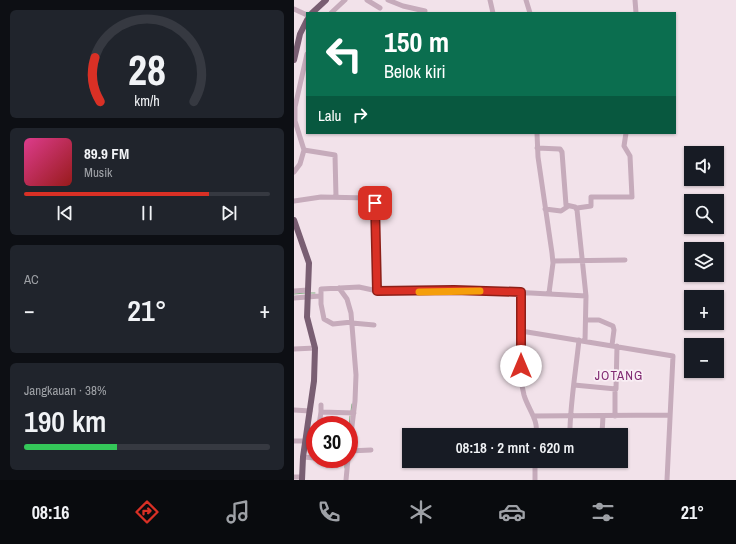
<!DOCTYPE html>
<html lang="id">
<head>
<meta charset="utf-8">
<style>
  :root { --surface:#171b24; --page:#20242c; --text:#f1f3f6; --muted:#9ea1a6; --line:#363941; --accent:#d93025 }
  body { margin:0; font-family:"Archivo Narrow",sans-serif; background:var(--page); color:var(--text); height:100vh; display:flex; flex-direction:column; font-size:15px; white-space:nowrap }
  * { box-sizing:border-box; margin:0 }
  p { font-size:13px; color:var(--muted) }
  .icon { flex:none; width:22px; height:22px; fill:none; stroke:currentColor; stroke-width:2; stroke-linecap:round; stroke-linejoin:round }
  .map { position:relative; flex:1; overflow:hidden }
  .side { display:flex; flex-direction:column; gap:10px; padding:10px; background:#0d0f14; width:294px }
  .side>* { flex:none }
  .hud { position:absolute; left:12px; top:12px; width:370px; height:122px; border-radius:0px; box-shadow:0 1px 3px #0004; background:#0b6e4f; color:#fff; overflow:hidden }
  .tools { position:absolute; left:390px; top:146px; display:grid; gap:8px }
  .tools a { display:grid; place-items:center; width:40px; height:40px; border-radius:0px; background:var(--surface); box-shadow:0 1px 3px #0004; font-size:20px }
  .speed { position:absolute; left:12px; top:416px; display:flex; gap:8px; font-size:20px; font-weight:700; text-align:center }
  .speed>* { display:grid; place-content:center; width:52px; height:52px; border-radius:50%; background:var(--surface); box-shadow:0 1px 3px #0004; line-height:1 }
  .speed .limit { border:6px solid #d22; background:#fff; color:#111 }
  .pin { position:absolute; display:grid; place-items:center; width:34px; height:34px; color:#fff; margin:-17px; border-radius:8px; box-shadow:0 2px 6px #0006 }
  .me { position:absolute; width:44px; margin:-22px; rotate:0deg; stroke-linejoin:round; filter:drop-shadow(0 0 3px #0008) }
  .turn { display:flex; align-items:center; gap:14px; height:84px; padding:0 12px; font-size:18px }
  .turn .icon { width:52px; height:52px; stroke-width:2.5 }
  .turn b { display:block; font-size:28px; line-height:34px }
  .then { display:flex; align-items:center; height:38px; padding:0 12px; background:#0003; gap:8px; font-size:15px }
  .big { font-size:30px; font-weight:600; line-height:1.1 }
  .side .tile { flex:1; display:flex; flex-direction:column; justify-content:center; gap:6px; min-width:0; padding:0 14px; border-radius:6px; background:var(--page) }
  .side .dial { align-items:center; gap:0 }
  .dial svg { height:104px; overflow:visible; fill:none; stroke:var(--line); stroke-width:7; stroke-linecap:round; text-anchor:middle }
  .dial text { fill:var(--text); stroke:none }
  .song { display:flex; align-items:center; gap:12px }
  .cover { width:48px; height:48px; border-radius:6px; background:linear-gradient(135deg,hsl(330 70% 55%),hsl(0 70% 35%)) }
  .played { height:4px; border-radius:2px; background:linear-gradient(90deg,var(--accent) 75%,var(--line) 75%) }
  .keys { display:flex; justify-content:space-around; direction:ltr }
  .heat { display:flex; justify-content:space-between; align-items:center; font-size:22px; direction:ltr }
  .charge { height:6px; border-radius:3px; background:linear-gradient(90deg,#34c759 38%,var(--line) 0) }
  .trip { position:absolute; left:108px; top:428px; width:226px; height:40px; border-radius:0px; background:var(--surface); box-shadow:0 1px 3px #0004; font-weight:600; line-height:40px; text-align:center }
  .tabs { display:flex; height:64px; justify-content:space-around; align-items:center; background:#090b0e; color:var(--muted) }
  .tabs .icon { width:28px; height:28px }
  .tabs .on { color:var(--accent) }
  .tabs b { font-size:18px; color:var(--text) }
  main { display:flex; flex:1; min-height:0 }
  .map>svg:first-child { display:block }
  .lines { fill:none; stroke-linecap:round; stroke-linejoin:round }
  .stream { stroke:#83ad83; stroke-width:1 }
  .minor { stroke:#c6abbb; stroke-width:5 }
  .major { stroke:#795e72; stroke-width:6 }
  .route-casing { stroke:#8d1f18; stroke-width:10 }
  .route { stroke:#d93025; stroke-width:7 }
  .slow { stroke:#f59e0b; stroke-width:7 }
  .labels { text-anchor:middle; dominant-baseline:central; stroke-width:3.5; stroke-linejoin:round; paint-order:stroke }
  .quarter-label { font-size:13px; letter-spacing:1px; fill:#812b72; stroke:#f9eef4 }
</style>
</head>
<body>
<main>
<section class="side">
<div class="tile dial"><svg viewBox="0 0 100 80">
<path d="M14 69A42 42 0 1 1 86 69"/>
<path d="M14 69A42 42 0 0 1 10 35" stroke="#d93025"/>
<text x="50" y="56" font-size="32" font-weight="700">28</text>
<text x="50" y="72" font-size="11">km/h</text>
</svg></div>
<div class="tile">
<div class="song"><i class="cover"></i><div><b>89.9 FM</b><p>Musik</p></div></div>
<div class="played"></div>
<div class="keys"><svg class="icon" aria-label="previous" viewBox="0 0 24 24"><path d="M18 5L8 12l10 7zM5 5v14"/></svg><svg class="icon" aria-label="pause" viewBox="0 0 24 24"><path d="M8 5v14M16 5v14"/></svg><svg class="icon" aria-label="next" viewBox="0 0 24 24"><path d="M6 5l10 7-10 7zM19 5v14"/></svg></div>
</div>
<div class="tile"><p>AC</p>
<div class="heat"><a>−</a><b class="big">21°</b><a>+</a></div>
</div>
<div class="tile"><p>Jangkauan · 38%</p><b class="big">190 km</b><div class="charge"></div></div>
</section>
<div class="map">
<svg width="442" height="480" viewBox="0 0 442 480">
  <rect width="100%" height="100%" fill="#f2e2ea"/>
  <g class="lines">
    <path class="stream" d="M16,293H21
      M0,294L11,293
      M57,411L58,404
      M55,427L56,416
      M51,468V459"/>
    <path class="minor" d="M73,0L86,8
      M94,0L109,6L131,11
      M196,0L199,13
      M232,0L236,13
      M341,0L342,13
      M0,9L13,15
      M37,13L51,0
      M243,133L244,157L258,253L259,263L255,293
      M10,150L41,155L42,197
      M0,172L6,164L10,150L1,121V107L13,54
      M0,201L27,197L75,198L81,200L83,291
      M283,208L297,206V197H338L336,156L330,146L332,133
      M251,209L267,211L273,207
      M259,261L331,260
      M45,288L53,299L57,313L62,375L61,401L55,451
      M0,291L14,290
      M227,292C227,322 223,368 230,395C234,409 245,420 242,435
      M0,298L26,296
      M292,320H305L319,326L320,330L318,345
      M58,322L39,324L30,319L27,304V289L65,287L88,292L198,291L292,296L283,210L281,207L272,205L268,152L266,149L243,148
      M58,323L80,325
      M227,331L379,356L373,480
      M291,341L292,296
      M0,349L21,348
      M280,385L322,389L323,346
      M27,405V412L60,413
      M0,410L16,411
      M239,416L376,415
      M321,416V389
      M25,425L27,412
      M276,428C277,398 282,369 285,340
      M308,434L309,416
      M0,441H11
      M55,451L77,450
      M9,457L21,458
      M0,477H8
      M52,480L54,459
      M241,480V461"/>
    <path class="major" d="M18,13L32,0
      M0,60L6,34L13,20
      M0,220L15,263L13,317L21,348L20,381L9,457L8,480"/>
  </g>
  <g class="lines">
    <g class="route-casing">
      <path id="route" d="M81,203L83,291L160,290L227,292V366"/>
    </g>
    <use href="#route" class="route"/>
    <path class="slow" d="M125,292L186,291"/>
  </g>
  <g class="labels">
    <g class="quarter-label">
      <text x="325" y="375">JOTANG</text>
    </g>
  </g>
</svg>
<div class="tools">
<a><svg class="icon" aria-label="sound" viewBox="0 0 24 24"><path d="M4 9h4l5-4v14l-5-4H4zM17 9q2 3 0 6"/></svg></a>
<a><svg class="icon" aria-label="search" viewBox="0 0 24 24"><circle cx="10" cy="10" r="6"/><path d="M15 15l6 6"/></svg></a>
<a><svg class="icon" aria-label="layers" viewBox="0 0 24 24"><path d="M12 4l9 5-9 5-9-5zM3 14l9 5 9-5"/></svg></a>
<a>+</a>
<a>−</a>
</div>
<div class="speed"><div class="limit">30</div></div>
<div class="pin" style="left:81px;top:203px;background:#d93025"><svg class="icon" aria-label="arrive" viewBox="0 0 24 24"><path d="M6 21V4h12l-3 4 3 4H6"/></svg></div>
<svg class="me" style="left:227px;top:366px" viewBox="-20 -20 40 40"><circle r="19" fill="#fff"/><path d="M0-13L10 11 0 6-10 11z" fill="#d93025"/></svg>
<div class="trip">08:18 · 2 mnt · 620 m</div>
<div class="hud">
<div class="turn"><svg class="icon" aria-label="left" viewBox="0 0 24 24"><path d="M17 20v-9H6M10 6l-5 5 5 5"/></svg><div><b>150 m</b>Belok kiri</div></div>
<div class="then">Lalu<svg class="icon" aria-label="right" viewBox="0 0 24 24"><path d="M7 20v-9h11M14 6l5 5-5 5"/></svg></div>
</div>
</div>
</main>
<nav class="tabs">
<b>08:16</b>
<svg class="icon on" aria-label="directions" viewBox="0 0 24 24"><path d="M12 3l9 9-9 9-9-9zM9 14v-3h6M13 9l2 2-2 2"/></svg>
<svg class="icon" aria-label="music" viewBox="0 0 24 24"><path d="M9 18V5l10-2v13"/><circle cx="6" cy="18" r="3"/><circle cx="16" cy="16" r="3"/></svg>
<svg class="icon" aria-label="phone" viewBox="0 0 24 24"><path d="M5 4h4l2 5-3 2q2 4 5 5l2-3 5 2v4C11 20 4 13 5 4z"/></svg>
<svg class="icon" aria-label="climate" viewBox="0 0 24 24"><path d="M12 3v18M4 7l16 10M4 17L20 7"/></svg>
<svg class="icon" aria-label="car" viewBox="0 0 24 24"><path d="M5 17H2v-5l4-1 3-4h7l3 4 3 1v5h-3M9 17h6M6 11h13"/><circle cx="7" cy="17" r="2"/><circle cx="17" cy="17" r="2"/></svg>
<svg class="icon" aria-label="filters" viewBox="0 0 24 24"><path d="M4 7h16M4 17h16"/><circle cx="9" cy="7" r="2"/><circle cx="15" cy="17" r="2"/></svg>
<b>21°</b>
</nav>
</body>
</html>
